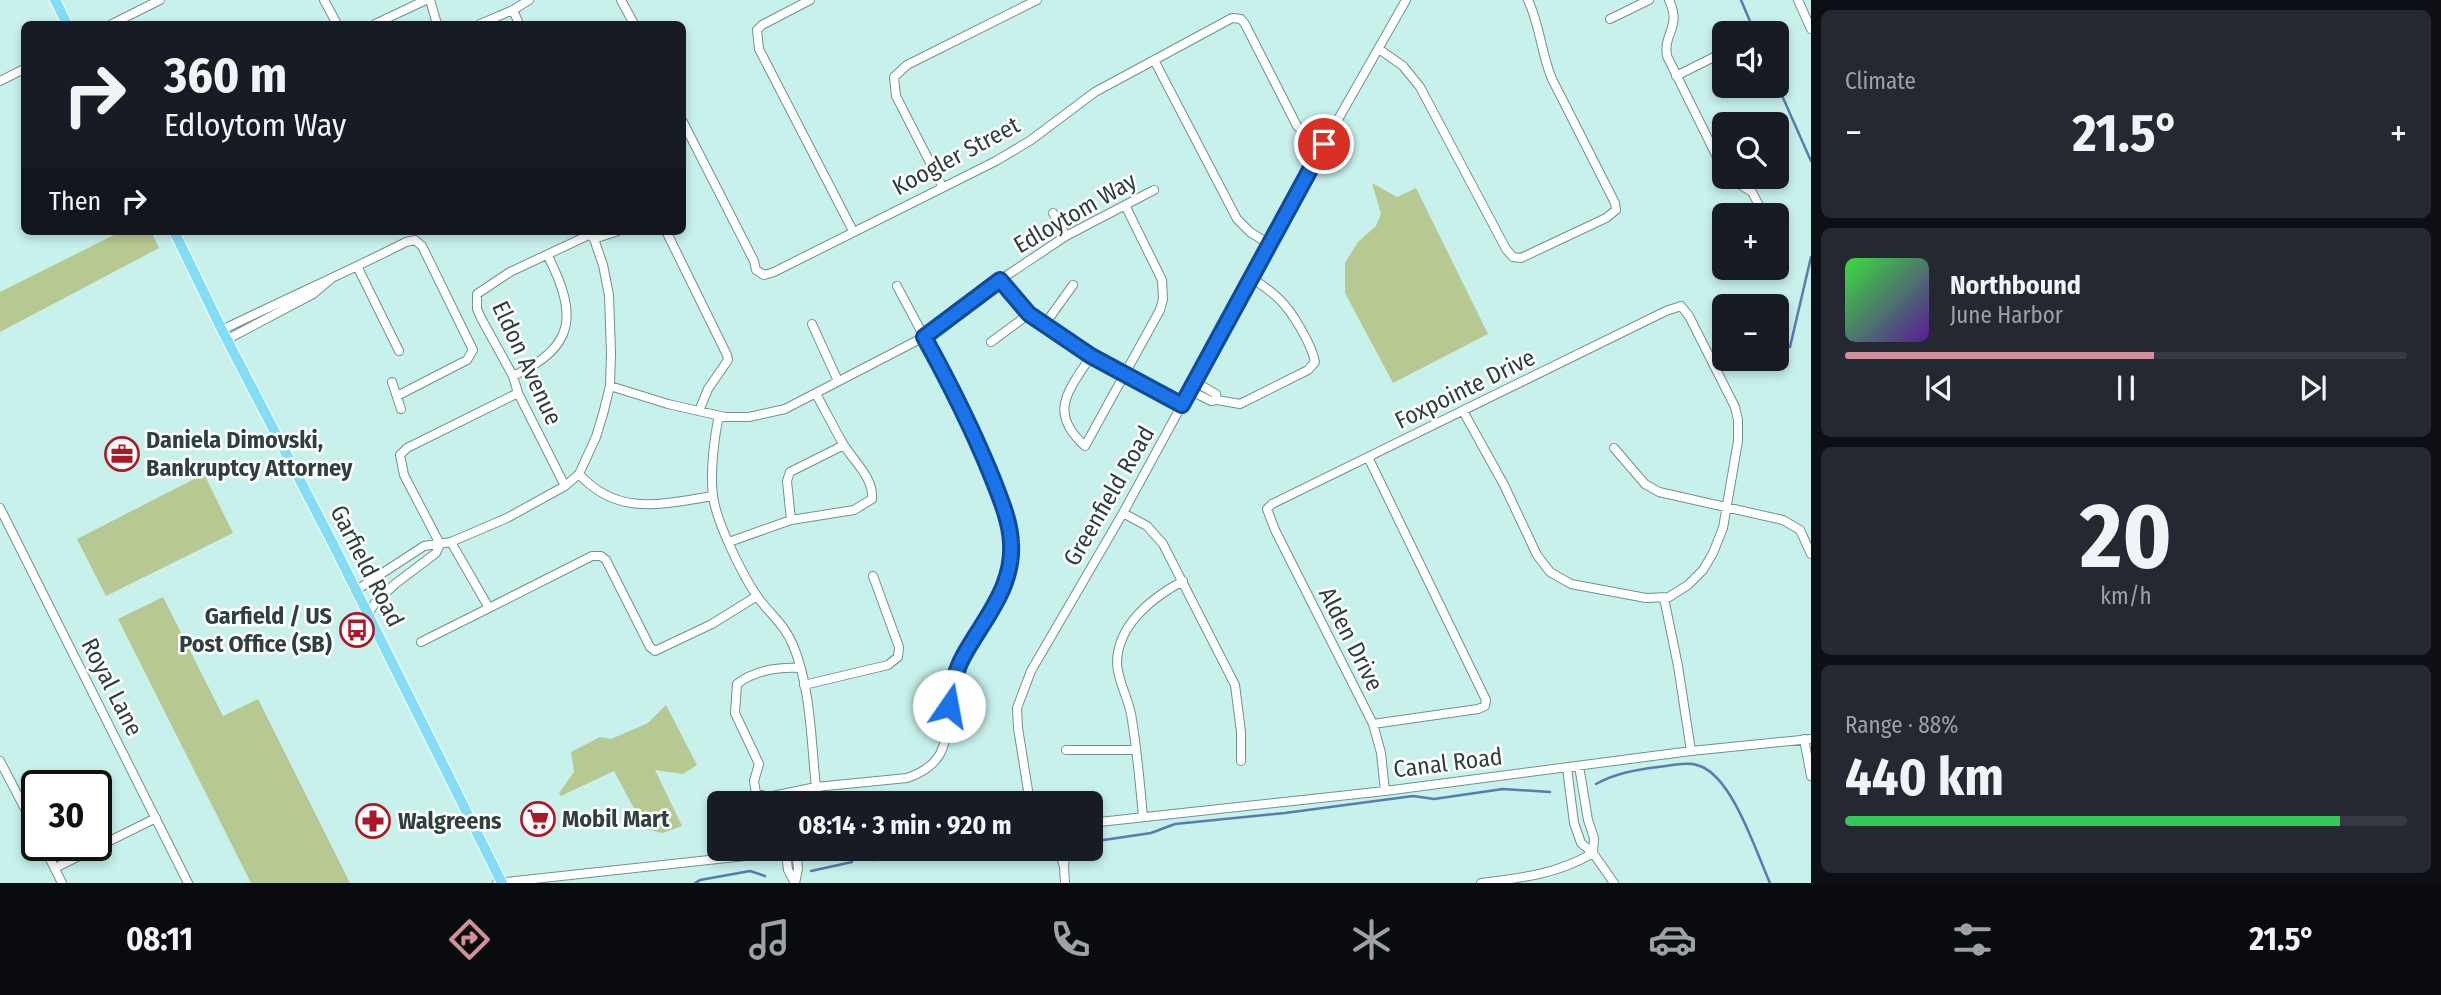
<!DOCTYPE html>
<html lang="en">
<head>
<meta charset="utf-8">
<style>
  :root { --surface:#171b24; --page:#242831; --text:#f1f3f6; --muted:#9ea1a6; --line:#363941; --accent:#d29099 }
  body { margin:0; font-family:"Fira Sans Condensed",sans-serif; background:var(--page); color:var(--text); height:100vh; display:flex; flex-direction:column; font-size:26px; white-space:nowrap }
  * { box-sizing:border-box; margin:0 }
  p { font-size:23px; color:var(--muted) }
  .icon { flex:none; width:38px; height:38px; fill:none; stroke:currentColor; stroke-width:2; stroke-linecap:round; stroke-linejoin:round }
  .map { position:relative; flex:1; overflow:hidden }
  .details { display:flex; flex-direction:column; gap:10px; padding:10px; background:#0d0f14; width:630px }
  .details>* { flex:none }
  .guide { position:absolute; left:21px; top:21px; width:665px; height:214px; border-radius:10px; box-shadow:0 4px 10px #0003; background:#171b24; color:var(--text); overflow:hidden }
  .fabs { position:absolute; left:1712px; top:21px; display:grid; gap:14px }
  .fabs a { display:grid; place-items:center; width:77px; height:77px; border-radius:10px; background:var(--surface); box-shadow:0 4px 10px #0003; font-size:35px }
  .speed { position:absolute; left:21px; top:770px; display:flex; gap:14px; font-size:35px; font-weight:700; text-align:center }
  .speed>* { display:grid; place-content:center; width:91px; height:91px; border-radius:50%; background:var(--surface); box-shadow:0 4px 10px #0003; line-height:1 }
  .speed .limit { border:4px solid #111; border-radius:10px; background:#fff; color:#111 }
  .pin { position:absolute; display:grid; place-items:center; width:60px; height:60px; color:#fff; margin:-30px; border:4px solid #fff; border-radius:50%; box-shadow:0 2px 7px #0007 }
  .me { position:absolute; width:77px; margin:-38px; rotate:12deg; stroke-linejoin:round; filter:drop-shadow(0 0 5px #0008) }
  .turn { display:flex; align-items:center; gap:24px; height:147px; padding:0 28px; font-size:32px }
  .turn .icon { width:91px; height:91px; stroke-width:2.5 }
  .turn b { display:block; font-size:49px; line-height:60px }
  .then { display:flex; align-items:center; height:66px; padding:0 28px; background:#0003; gap:14px; font-size:26px }
  .big { font-size:52px; font-weight:700; line-height:1.1 }
  .details .card { flex:1; display:flex; flex-direction:column; justify-content:center; gap:10px; min-width:0; padding:0 24px; border-radius:10px; background:var(--page) }
  .details .dial { align-items:center; gap:0 }
  .dial b { font-size:91px; line-height:1 }
  .song { display:flex; align-items:center; gap:21px }
  .cover { width:84px; height:84px; border-radius:10px; background:linear-gradient(135deg,hsl(120 70% 55%),hsl(270 70% 35%)) }
  .played { height:7px; border-radius:4px; background:linear-gradient(90deg,var(--accent) 55%,var(--line) 55%) }
  .keys { display:flex; justify-content:space-around; direction:ltr }
  .heat { display:flex; justify-content:space-between; align-items:center; font-size:38px; direction:ltr }
  .charge { height:10px; border-radius:5px; background:linear-gradient(90deg,#34c759 88%,var(--line) 0) }
  .trip { position:absolute; left:707px; top:791px; width:396px; height:70px; border-radius:10px; background:var(--surface); box-shadow:0 4px 10px #0003; font-weight:700; line-height:70px; text-align:center }
  .tab-bar { display:flex; height:112px; justify-content:space-around; align-items:center; background:#090b0e; color:var(--muted) }
  .tab-bar .icon { width:49px; height:49px }
  .tab-bar .active { color:var(--accent) }
  .tab-bar b { font-size:32px; color:var(--text) }
  main { display:flex; flex:1; min-height:0 }
  .map>svg:first-child { display:block }
  .green { fill:#b7c992 }
  .lines { fill:none; stroke-linecap:round; stroke-linejoin:round }
  .stream { stroke:#547eac; stroke-width:2.5 }
  .minor-casing { stroke:#6d9390; stroke-width:10 }
  .major-casing { stroke:#fff; stroke-width:12 }
  .minor { stroke:#fff; stroke-width:8 }
  .major { stroke:#83ddf5; stroke-width:10 }
  .route-casing { stroke:#114b97; stroke-width:18 }
  .route { stroke:#1a73e8; stroke-width:12 }
  .labels { text-anchor:middle; dominant-baseline:central; stroke-width:5; stroke-linejoin:round; paint-order:stroke }
  .street-label { font-size:24px; fill:#2f403e; stroke:#fff }
  .poi-label { font-size:24px; font-weight:bold; fill:#2f403e; stroke:#fff; text-anchor:start }
</style>
</head>
<body>
<main>
<div class="map">
<svg width="1811" height="883" viewBox="0 0 1811 883">
  <rect width="100%" height="100%" fill="#c8f1ec"/>
  <path class="green" d="M1372,183L1397,197L1416,188L1488,334L1393,383L1345,293V263L1358,242L1376,226L1381,214Z
    M122,231H151L159,248L0,332V292Z
    M204,474L233,533L106,596L77,539Z
    M163,597L223,716L258,699L350,883H251L118,619Z
    M666,705L697,765L683,774L655,770L682,826L663,833L645,829L614,771L561,796L559,793L574,772L571,752L600,737L611,739L648,723Z"/>
  <g class="lines">
    <path class="stream" d="M1741,0L1755,33
      M1776,82L1811,161
      M1790,347L1811,257
      M1596,784C1616,773 1635,770 1658,767C1671,766 1688,761 1700,766C1733,778 1756,852 1770,883
      M1090,842L1151,833L1175,824L1285,813L1413,796L1434,799L1503,789L1550,792
      M994,849H1015
      M873,860L980,849
      M811,871L852,862
      M695,883L700,880L750,871L765,876"/>
    <g class="minor-casing">
      <path id="minor" d="M324,0L337,24
        M430,0L437,24
        M621,0L634,24
        M810,0L762,25L757,30L759,49L853,231
        M1669,0C1682,28 1663,32 1667,56L1724,171
        M1798,0L1811,29
        M513,10L519,24
        M1610,19L1649,0
        M112,24L160,0
        M375,24L426,0
        M480,24L513,10L529,0
        M1379,49L1403,66L1420,87L1506,249L1513,257L1521,258L1606,218L1616,210L1615,203L1552,79C1541,53 1540,25 1528,0
        M1154,60L1237,219L1250,232L1269,244
        M1676,76L1724,52
        M0,81L24,69
        M682,120L754,261L756,270L764,275L774,272L996,161L1031,140L1095,92L1232,18L1241,19L1245,24L1297,126L1308,136L1324,144
        M1714,150L1724,145
        M1728,177L1752,192L1764,215
        M942,186L896,96L894,77L907,65L1037,0
        M1053,213L1066,236
        M666,231L727,355L728,360L708,389L699,411
        M594,239L618,231
        M1721,247L1724,246
        M357,266L399,351
        M1000,280L1029,314L1091,356L1183,405
        M812,324L838,381
        M1045,324L1073,285
        M222,330C283,300 345,273 406,242L415,240L422,246L473,350L467,360L397,396
        M226,340L313,294L330,280
        M991,342L1029,314
        M1091,356C1069,390 1047,412 1085,446L1160,310L1163,299L1162,280L1125,205
        M513,376C577,347 577,314 548,256
        M392,382L401,409
        M610,386L668,404L725,417H749L785,409L924,337L1000,280L1066,236L1154,190
        M1191,391L1211,401L1217,400L1216,394L1195,382
        M1217,400L1240,404L1308,370L1315,362C1312,345 1292,311 1279,299C1271,291 1262,285 1252,278
        M719,416C714,438 710,473 713,496C716,521 741,572 755,593C767,612 784,623 793,645C811,688 811,741 816,787L821,803
        M1614,448L1645,484L1659,492L1783,520L1800,530L1811,554
        M1368,457L1486,700L1485,706L1478,709L1373,724
        M579,474C618,517 662,504 713,496
        M565,486L518,393L513,376L481,318L477,309V294L510,272L589,235
        M0,508L188,883
        M1123,513L1147,526L1163,544L1235,685L1241,732V761
        M791,520L787,481L790,472L844,445
        M451,542L489,608L592,556H601L606,560L650,647L655,651L712,624L757,596
        M729,542L791,520L854,510L872,499C874,477 852,460 842,442C833,426 825,410 816,394
        M440,544L404,475L400,455L407,448L518,393
        M355,591L424,546L451,542L507,518L565,486L579,474L596,437L603,414L610,386L611,353L609,295L603,265L594,239L587,231
        M1664,598L1678,666L1691,751
        M368,614L375,603L395,584L436,553L440,544
        M421,642L489,608
        M800,668C777,667 755,670 737,684L735,713L759,764L754,781L756,793L768,797L816,787L907,778C960,760 941,723 953,681C964,638 1003,608 1011,563C1016,531 1001,500 989,471C964,407 929,347 897,286
        M804,685L888,665L898,657L899,647L873,576
        M1804,739L1811,776
        M1066,750H1136
        M0,761L37,832
        M1567,768L1574,823L1581,843L1593,853L1594,838L1588,820L1579,766
        M1385,791L1381,753L1373,724L1275,530L1267,509L1272,504L1666,311L1681,306L1689,316L1735,407L1738,420V441L1723,528L1713,553L1703,570L1688,585L1669,597L1646,598L1571,584L1550,572L1537,555L1504,485L1463,411
        M1030,803L1018,728L1017,708L1031,671L1123,513L1324,144L1406,0
        M1143,817C1140,783 1137,748 1131,714C1128,697 1117,680 1117,662C1118,624 1153,597 1183,581
        M1090,823L1385,791L1691,751L1811,739
        M43,845L62,883
        M1058,849L1064,866L1066,849
        M786,852L788,870L795,883L798,869L796,850
        M1064,866L1065,883
        M55,868L156,818
        M497,883L810,849
        M1481,883C1521,878 1558,874 1593,853L1614,883"/>
    </g>
    <g class="major-casing">
      <path id="major" d="M55,0L67,24
        M174,231L222,330L332,542L502,883"/>
    </g>
    <use href="#minor" class="minor"/>
    <use href="#major" class="major"/>
  </g>
  <g class="lines">
    <g class="route-casing">
      <path id="route" d="M949,706C952,688 955,671 964,655C977,631 994,611 1004,585C1009,572 1012,558 1011,543C1010,520 1000,498 992,477C972,428 949,382 924,337L1000,280L1029,314L1091,356L1182,405L1324,144"/>
    </g>
    <use href="#route" class="route"/>
  </g>
  <defs>
    <g id="office-ring" transform="scale(1.75)"><circle r="9.5" fill="#fff" stroke="#ac1827" stroke-width="1.5"/><path d="M-6-3h4V-5.5h4V-3h4V5H-6ZM-1-4.5V-3h2v-1.5ZM-6 0V1H6V0Z" fill="#ac1827"/></g>
    <g id="bus-ring" transform="scale(1.75)"><circle r="9.5" fill="#fff" stroke="#ac1827" stroke-width="1.5"/><path d="M-5-6H5V4H4V6H2V4H-2V6H-4V4H-5ZM-3.5-4V0h7V-4ZM-3.5 1.2v1.5H-2V1.2ZM2 1.2v1.5H3.5V1.2Z" fill="#ac1827"/></g>
    <g id="supermarket-ring" transform="scale(1.75)"><circle r="9.5" fill="#fff" stroke="#ac1827" stroke-width="1.5"/><path d="M-6-5.5h2.5l.6 2H6L4.5 2H-2.5L-4.4-4H-6ZM-1.5 3.2a1.3 1.3 0 1 0 .1 0ZM3 3.2a1.3 1.3 0 1 0 .1 0Z" fill="#ac1827"/></g>
    <g id="pharmacy-ring" transform="scale(1.75)"><circle r="9.5" fill="#fff" stroke="#ac1827" stroke-width="1.5"/><path d="M-2-6h4v4h4v4h-4v4h-4v-4h-4v-4h4Z" fill="#ac1827"/></g>
  </defs>
  <g fill-rule="evenodd">
    <use href="#office-ring" x="122" y="454"/>
    <use href="#bus-ring" x="357" y="630"/>
    <use href="#supermarket-ring" x="538" y="819"/>
    <use href="#pharmacy-ring" x="373" y="821"/>
  </g>
  <g class="labels">
    <g class="street-label">
      <text transform="translate(956 156) rotate(-28)">Koogler Street</text>
      <text transform="translate(1075 213) rotate(-30)">Edloytom Way</text>
      <text transform="translate(527 363) rotate(65)">Eldon Avenue</text>
      <text transform="translate(1465 389) rotate(-26)">Foxpointe Drive</text>
      <text transform="translate(1109 496) rotate(-60)">Greenfield Road</text>
      <text transform="translate(367 566) rotate(63)">Garfield Road</text>
      <text transform="translate(1351 639) rotate(63)">Alden Drive</text>
      <text transform="translate(112 687) rotate(63)">Royal Lane</text>
      <text transform="translate(1448 763) rotate(-7)">Canal Road</text>
    </g>
    <g class="poi-label">
      <text x="146" y="440">Daniela Dimovski,<tspan x="146" dy="28">Bankruptcy Attorney</tspan></text>
      <text x="332" y="616" text-anchor="end">Garfield / US<tspan x="332" dy="28">Post Office (SB)</tspan></text>
      <text x="562" y="819">Mobil Mart</text>
      <text x="398" y="821">Walgreens</text>
    </g>
  </g>
</svg>
<div class="fabs">
<a><svg class="icon" aria-label="sound" viewBox="0 0 24 24"><path d="M4 9h4l5-4v14l-5-4H4zM17 9q2 3 0 6"/></svg></a>
<a><svg class="icon" aria-label="search" viewBox="0 0 24 24"><circle cx="10" cy="10" r="6"/><path d="M15 15l6 6"/></svg></a>
<a>+</a>
<a>−</a>
</div>
<div class="speed"><div class="limit">30</div></div>
<div class="pin" style="left:1324px;top:144px;background:#d93025"><svg class="icon" aria-label="arrive" viewBox="0 0 24 24"><path d="M6 21V4h12l-3 4 3 4H6"/></svg></div>
<svg class="me" style="left:949px;top:706px" viewBox="-20 -20 40 40"><circle r="19" fill="#fff"/><path d="M0-13L10 11 0 6-10 11z" fill="#1a73e8"/></svg>
<div class="trip">08:14 · 3 min · 920 m</div>
<div class="guide">
<div class="turn"><svg class="icon" aria-label="right" viewBox="0 0 24 24"><path d="M7 20v-9h11M14 6l5 5-5 5"/></svg><div><b>360 m</b>Edloytom Way</div></div>
<div class="then">Then<svg class="icon" aria-label="right" viewBox="0 0 24 24"><path d="M7 20v-9h11M14 6l5 5-5 5"/></svg></div>
</div>
</div>
<section class="details">
<div class="card"><p>Climate</p>
<div class="heat"><a>−</a><b class="big">21.5°</b><a>+</a></div>
</div>
<div class="card">
<div class="song"><i class="cover"></i><div><b>Northbound</b><p>June Harbor</p></div></div>
<div class="played"></div>
<div class="keys"><svg class="icon" aria-label="previous" viewBox="0 0 24 24"><path d="M18 5L8 12l10 7zM5 5v14"/></svg><svg class="icon" aria-label="pause" viewBox="0 0 24 24"><path d="M8 5v14M16 5v14"/></svg><svg class="icon" aria-label="next" viewBox="0 0 24 24"><path d="M6 5l10 7-10 7zM19 5v14"/></svg></div>
</div>
<div class="card dial"><b>20</b><p>km/h</p></div>
<div class="card"><p>Range · 88%</p><b class="big">440 km</b><div class="charge"></div></div>
</section>
</main>
<nav class="tab-bar">
<b>08:11</b>
<svg class="icon active" aria-label="directions" viewBox="0 0 24 24"><path d="M12 3l9 9-9 9-9-9zM9 14v-3h6M13 9l2 2-2 2"/></svg>
<svg class="icon" aria-label="music" viewBox="0 0 24 24"><path d="M9 18V5l10-2v13"/><circle cx="6" cy="18" r="3"/><circle cx="16" cy="16" r="3"/></svg>
<svg class="icon" aria-label="phone" viewBox="0 0 24 24"><path d="M5 4h4l2 5-3 2q2 4 5 5l2-3 5 2v4C11 20 4 13 5 4z"/></svg>
<svg class="icon" aria-label="climate" viewBox="0 0 24 24"><path d="M12 3v18M4 7l16 10M4 17L20 7"/></svg>
<svg class="icon" aria-label="car" viewBox="0 0 24 24"><path d="M5 17H2v-5l4-1 3-4h7l3 4 3 1v5h-3M9 17h6M6 11h13"/><circle cx="7" cy="17" r="2"/><circle cx="17" cy="17" r="2"/></svg>
<svg class="icon" aria-label="filters" viewBox="0 0 24 24"><path d="M4 7h16M4 17h16"/><circle cx="9" cy="7" r="2"/><circle cx="15" cy="17" r="2"/></svg>
<b>21.5°</b>
</nav>
</body>
</html>
